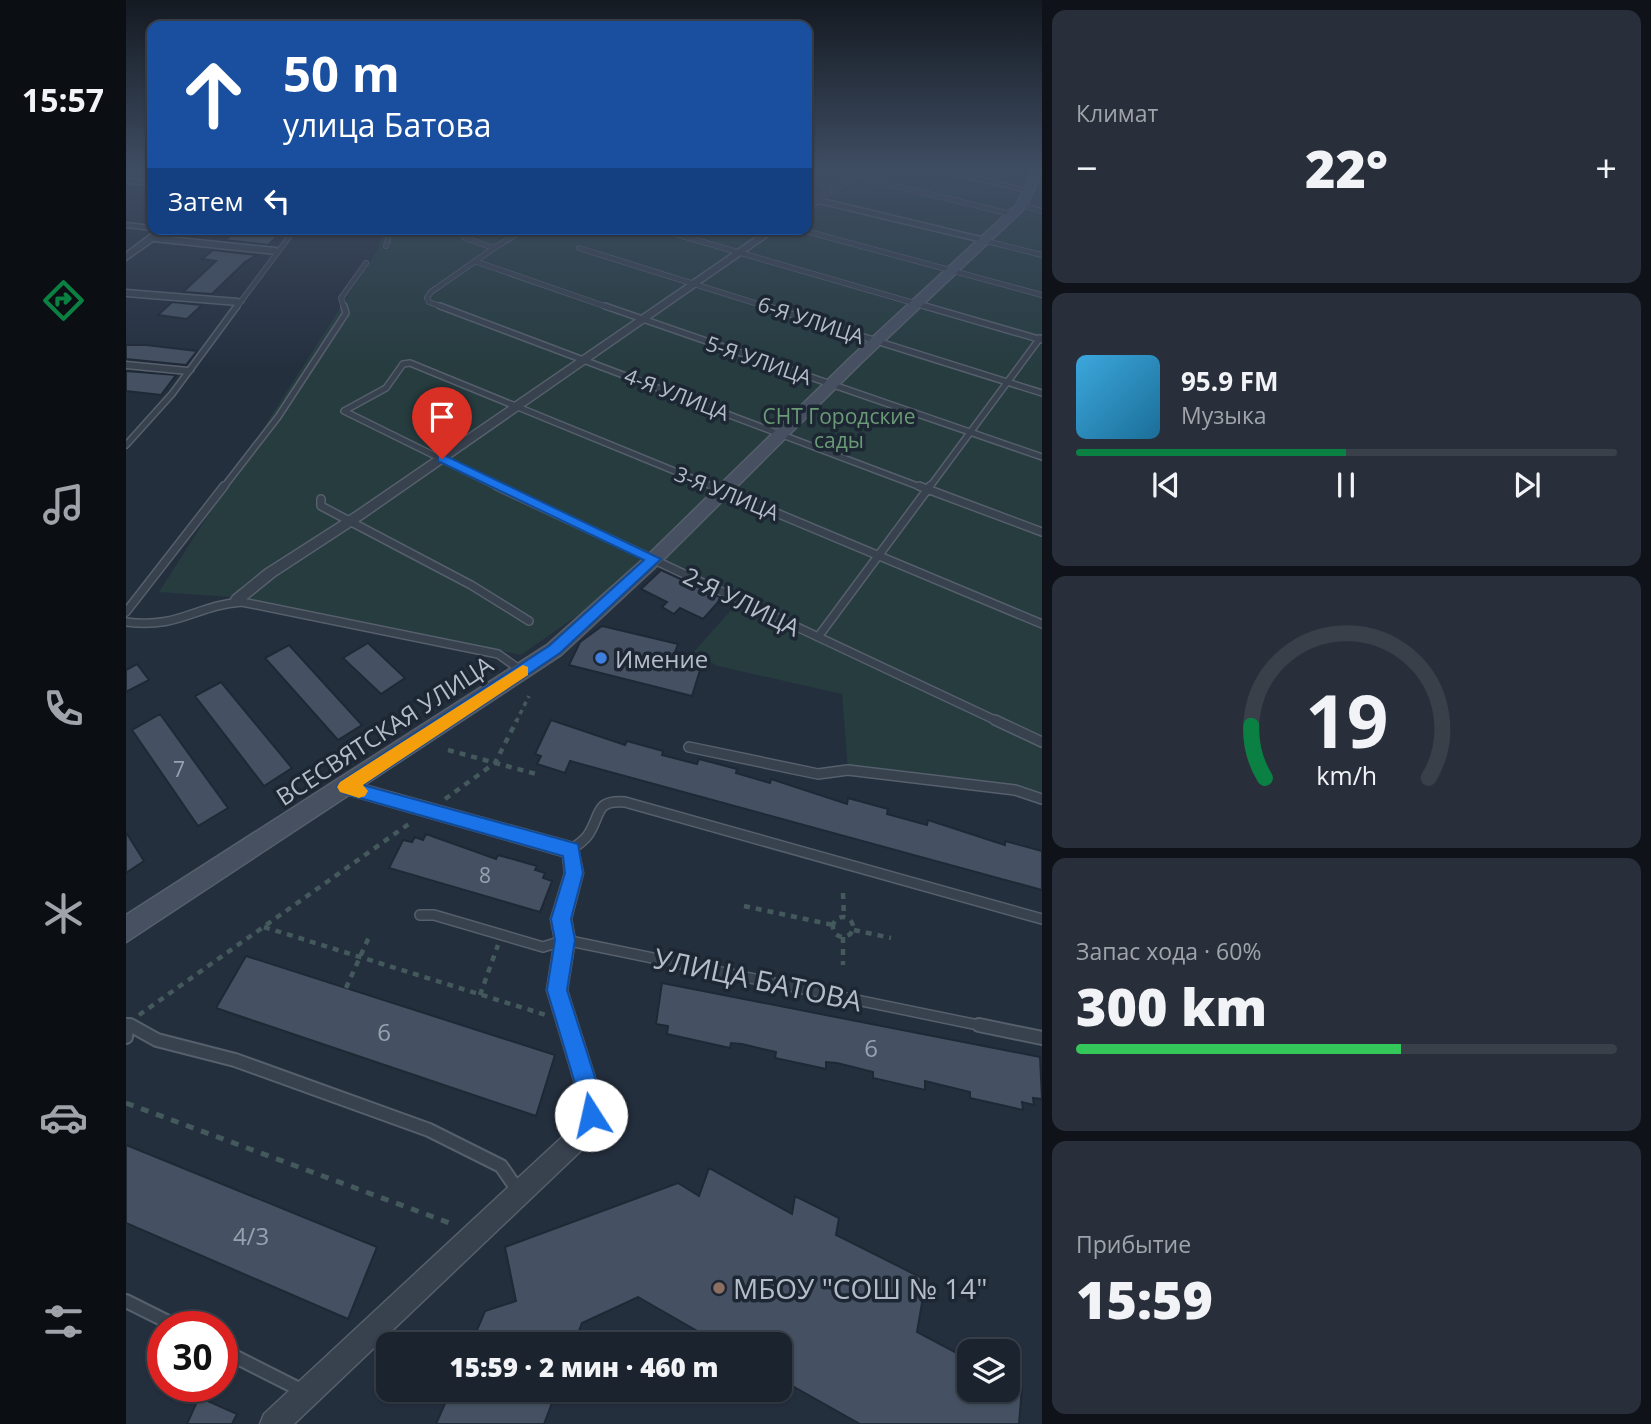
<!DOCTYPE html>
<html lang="ru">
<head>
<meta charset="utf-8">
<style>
  :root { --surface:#1b232e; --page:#282f3a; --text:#f1f3f6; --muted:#a0a4aa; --line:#39404a; --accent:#0b8043 }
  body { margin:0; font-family:"Open Sans",sans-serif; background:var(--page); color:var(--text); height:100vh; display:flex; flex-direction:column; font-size:26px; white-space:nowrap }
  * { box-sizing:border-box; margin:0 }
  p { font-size:23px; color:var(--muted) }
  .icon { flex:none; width:38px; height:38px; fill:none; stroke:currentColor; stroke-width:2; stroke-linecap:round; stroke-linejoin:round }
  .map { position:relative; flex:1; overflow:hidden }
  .details { display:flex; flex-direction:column; gap:10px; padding:10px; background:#0f1319; width:609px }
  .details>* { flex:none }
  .hud { position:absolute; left:21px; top:21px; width:665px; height:214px; border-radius:14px; box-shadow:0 2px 5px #0004,0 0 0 2px var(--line); background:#1a4fa0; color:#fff; overflow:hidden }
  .fabs { position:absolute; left:831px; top:1339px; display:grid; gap:14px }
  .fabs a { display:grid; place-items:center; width:63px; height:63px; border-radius:14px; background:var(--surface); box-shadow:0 2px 5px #0004,0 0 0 2px var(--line); font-size:35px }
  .speed { position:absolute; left:21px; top:1311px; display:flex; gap:14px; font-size:35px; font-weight:700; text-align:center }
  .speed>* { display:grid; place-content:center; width:91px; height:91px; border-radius:50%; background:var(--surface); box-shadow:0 2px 5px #0004,0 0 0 2px var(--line); line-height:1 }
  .speed .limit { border:10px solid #d22; background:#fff; color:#111 }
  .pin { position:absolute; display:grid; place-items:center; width:60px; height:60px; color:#fff; margin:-72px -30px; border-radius:50% 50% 50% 0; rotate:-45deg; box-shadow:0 0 7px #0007 }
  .pin .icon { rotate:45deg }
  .me { position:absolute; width:77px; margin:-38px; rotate:350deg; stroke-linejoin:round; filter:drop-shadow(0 0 5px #0008) }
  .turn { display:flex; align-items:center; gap:24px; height:147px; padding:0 21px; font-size:32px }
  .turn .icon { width:91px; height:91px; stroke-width:2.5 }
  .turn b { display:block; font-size:49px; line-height:60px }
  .then { display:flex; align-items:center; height:66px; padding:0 21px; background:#0003; gap:14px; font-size:26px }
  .big { font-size:52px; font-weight:800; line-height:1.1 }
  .details .widget { flex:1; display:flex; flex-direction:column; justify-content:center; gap:10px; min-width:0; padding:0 24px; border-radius:14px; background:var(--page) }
  .details .dial { align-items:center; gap:0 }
  .dial svg { height:182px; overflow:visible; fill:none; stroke:var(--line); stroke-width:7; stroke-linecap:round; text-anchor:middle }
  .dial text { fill:var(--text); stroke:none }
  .song { display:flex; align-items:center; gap:21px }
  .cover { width:84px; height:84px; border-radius:10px; background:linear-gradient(135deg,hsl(200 70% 55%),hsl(200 70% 35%)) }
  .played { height:7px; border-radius:4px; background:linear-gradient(90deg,var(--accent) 50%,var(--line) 50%) }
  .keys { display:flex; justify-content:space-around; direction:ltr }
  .heat { display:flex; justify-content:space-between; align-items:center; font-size:38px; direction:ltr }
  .charge { height:10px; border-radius:5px; background:linear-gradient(90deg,#34c759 60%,var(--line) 0) }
  .trip { position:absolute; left:250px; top:1332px; width:416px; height:70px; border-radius:14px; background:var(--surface); box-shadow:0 2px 5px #0004,0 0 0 2px var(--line); font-weight:800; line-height:70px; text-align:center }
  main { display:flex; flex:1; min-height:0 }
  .dock { display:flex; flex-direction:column; width:126px; justify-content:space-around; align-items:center; background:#0b0e12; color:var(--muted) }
  .dock .icon { width:49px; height:49px }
  .dock .active { color:var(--accent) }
  .dock b { font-size:32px; color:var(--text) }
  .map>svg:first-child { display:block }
  .green { fill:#263c3f }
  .building { fill:#455162; stroke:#1f2835; stroke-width:2 }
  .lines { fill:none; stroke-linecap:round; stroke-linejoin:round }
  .lane-far4-casing { stroke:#565f6c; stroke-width:6 }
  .lane-far3-casing { stroke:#565f6c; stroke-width:8 }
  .lane-far2-casing { stroke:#565f6c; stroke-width:10 }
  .lane-far1-casing { stroke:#565f6c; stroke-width:12 }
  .lane-casing { stroke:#565f6c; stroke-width:16 }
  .street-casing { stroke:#565f6c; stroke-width:3 }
  .secondary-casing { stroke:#565f6c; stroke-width:3 }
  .path-far2 { stroke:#44595c; stroke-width:3.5; stroke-dasharray:4.5 4.5; stroke-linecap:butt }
  .path-far1 { stroke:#44595c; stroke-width:4.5; stroke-dasharray:6 6; stroke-linecap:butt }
  .path { stroke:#44595c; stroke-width:5; stroke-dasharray:8 8; stroke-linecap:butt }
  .lane-far4 { stroke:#38414e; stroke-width:4.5 }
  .lane-far3 { stroke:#38414e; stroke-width:5 }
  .lane-far2 { stroke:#38414e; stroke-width:7 }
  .lane-far1 { stroke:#38414e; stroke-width:9 }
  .lane { stroke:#38414e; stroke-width:12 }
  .street { fill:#38414e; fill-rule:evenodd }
  .secondary { fill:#465061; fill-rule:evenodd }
  .route { fill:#1a73e8; stroke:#114b97; stroke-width:2 }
  .slow { fill:#f59e0b }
  .shop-dot { fill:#3f7fe0; stroke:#1d2633; stroke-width:2.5 }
  .education-dot { fill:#8d6e63; stroke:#1d2633; stroke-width:2.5 }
  .labels { text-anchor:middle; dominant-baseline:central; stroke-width:7; stroke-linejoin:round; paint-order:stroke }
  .far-street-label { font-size:21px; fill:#b4bcc9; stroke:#1d2633 }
  .far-park-label { font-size:21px; fill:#6b9a76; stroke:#1d2633 }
  .number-label { font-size:21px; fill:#98a1af }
  .street-label { font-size:24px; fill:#b4bcc9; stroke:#1d2633 }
  .poi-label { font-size:24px; fill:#b4bcc9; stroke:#1d2633; text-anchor:start }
  .near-number-label { font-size:24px; fill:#98a1af }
  .near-street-label { font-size:28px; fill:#b4bcc9; stroke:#1d2633 }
  .near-poi-label { font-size:28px; fill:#b4bcc9; stroke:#1d2633; text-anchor:start }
</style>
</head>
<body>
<main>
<nav class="dock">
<b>15:57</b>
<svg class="icon active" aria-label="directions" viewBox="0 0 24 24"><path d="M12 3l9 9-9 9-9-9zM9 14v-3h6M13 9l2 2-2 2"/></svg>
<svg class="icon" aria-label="music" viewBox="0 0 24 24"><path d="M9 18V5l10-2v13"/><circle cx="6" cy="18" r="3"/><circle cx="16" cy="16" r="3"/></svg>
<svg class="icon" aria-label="phone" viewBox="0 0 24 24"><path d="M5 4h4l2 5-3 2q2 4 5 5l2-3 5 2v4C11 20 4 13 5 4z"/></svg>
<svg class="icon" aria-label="climate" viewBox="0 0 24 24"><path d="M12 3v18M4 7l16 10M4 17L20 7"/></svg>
<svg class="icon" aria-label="car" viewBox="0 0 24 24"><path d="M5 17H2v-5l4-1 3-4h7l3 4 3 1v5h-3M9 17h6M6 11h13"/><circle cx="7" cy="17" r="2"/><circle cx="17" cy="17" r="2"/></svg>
<svg class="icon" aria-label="filters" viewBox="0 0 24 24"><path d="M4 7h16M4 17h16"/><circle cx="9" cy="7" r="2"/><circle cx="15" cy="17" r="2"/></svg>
</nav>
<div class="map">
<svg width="916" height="1424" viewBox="0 0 916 1424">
  <rect width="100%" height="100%" fill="#242f3e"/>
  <path class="green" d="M681,169H872L916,180V799L889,790L722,770L716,694L592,666L567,653L612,602L518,556L462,608L395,655L118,598L33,592L253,247L258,229H681Z"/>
  <path class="building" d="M111,230L153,235L142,245L99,240Z
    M87,250L131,255L119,262L86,294L57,292L90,261L76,259Z
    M46,302L76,305L61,319L32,315Z
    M0,345H20L71,351L60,365L0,359Z
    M0,371L50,375L35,395L0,391Z
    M535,570L596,598L577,619L554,608L548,614L536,607L541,602L515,589Z
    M476,626L552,644L545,663L574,670L566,696L443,665L454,642Z
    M242,643L279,678L255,694L217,658Z
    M163,645L236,725L212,740L139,658Z
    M11,664L23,680L0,692V670Z
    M95,682L166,768L138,786L69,696Z
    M34,714L102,808L72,826L6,730Z
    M425,720L499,745L501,741L537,751L536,755L563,762L571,764L573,759L611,769L610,773L644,783L645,779L721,804L722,798L762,809L761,814L801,825L802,820L879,845V841L916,851V890L444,761L439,773L411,764L415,756L409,754Z
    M0,832L18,861L0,873Z
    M300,834L370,859L372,855L411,866L409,870L419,873L417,878L426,881L414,912L263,868L277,840L286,842L289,837L297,840Z
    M120,956L429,1055L410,1116L90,1008Z
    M536,983L914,1057L916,1099L907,1098L908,1105L896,1102L897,1110L844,1098V1092L799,1081V1090L747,1078V1072L711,1063L700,1062V1069L649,1058L650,1052L616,1044L605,1043L604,1048L541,1034L542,1026L530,1024Z
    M0,1145L251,1247L222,1319L0,1223Z
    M583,1168L666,1214L669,1196L713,1218L710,1235L800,1280L791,1332L844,1360V1390H882V1380L896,1387L893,1424H734L654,1379V1344H594L512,1297L456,1323L448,1344H345L359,1311L390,1301L379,1247L552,1183L573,1196Z
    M325,1390H431L418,1424H310Z
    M73,1397L111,1414L106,1424H61Z"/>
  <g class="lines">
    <g class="lane-far4-casing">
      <path id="lane-far4" d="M729,176L885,214
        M681,179L712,187
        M681,197L692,200L740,169
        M896,205L916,211
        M532,229L805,308
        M672,229L916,295
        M856,240L916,255
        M260,246L265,229
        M368,248L399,229
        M453,248L645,308
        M351,262L484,308
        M110,308L169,229
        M218,308L215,298L240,263
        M319,308L303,302L301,298L305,292L368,248L339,238L335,231"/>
    </g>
    <g class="lane-far3-casing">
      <path id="lane-far3" d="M314,306L797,488
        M479,306L916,457
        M639,306L916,393
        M799,306L916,340
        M0,445L46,394L111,306
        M97,488L152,417L220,313L218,306
        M374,488L218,411L260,388L277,364L284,363L590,488
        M803,488L914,338"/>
    </g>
    <g class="lane-far2-casing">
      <path id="lane-far2" d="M371,486L873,722
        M586,486L916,624
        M793,486L916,532
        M195,499V506L345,585L403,621
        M0,612L98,486
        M0,622C54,629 70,605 116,602L372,654L396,671
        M692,637L804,486"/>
    </g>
    <g class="lane-far1-casing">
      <path id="lane-far1" d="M869,720L916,742
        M563,747L692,774L722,770L889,790L916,799
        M445,850C451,845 458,841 462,835C476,814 468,800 499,802L916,919
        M294,915H308L417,947L439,940L862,1027
        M0,1023L7,1027
        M1,1027V1024"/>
    </g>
    <g class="lane-casing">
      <path id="lane" d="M4,1025L31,1040L109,1060L303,1130L375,1166L393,1192
        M853,1025L916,1038
        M0,1037L1,1025
        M0,1301L50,1326
        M96,1350L175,1390"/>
    </g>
    <g class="street-casing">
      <path id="street" d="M806,169H820L908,191L904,193Z
        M0,179L26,181V185L0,183Z
        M692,198L859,238L860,240L856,242L693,203L681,209V204Z
        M0,223L26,226V229H29L26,230L0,227Z
        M642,229H652L236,519L149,576L117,602H107L105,599L107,596L139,570L228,513Z
        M29,231H35L33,236L150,248L154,251L150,254L27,241L0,260V253Z
        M0,290L112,299L117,302L112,305L0,296Z
        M0,362L62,368L67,371L62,374L0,368Z
        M220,780L451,844L457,873L445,919L449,940L441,990L477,1103L476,1115L463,1143L168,1424H134L138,1414L447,1127L454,1113L455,1103L421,990L429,940L425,919L439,873L437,856L214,792L212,787L214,782Z"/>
    </g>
    <g class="secondary-casing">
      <path id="secondary" d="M907,169L916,171L900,207L735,363L537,560L435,655L0,942V915L421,645L525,552L725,357L891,204Z"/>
    </g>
    <path class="path-far2" d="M390,722L403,696"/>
    <path class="path-far1" d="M322,750L410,774
      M319,799L369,763L391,720
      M717,893L718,917
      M618,906L707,925
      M707 927a10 10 0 1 1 20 0a10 10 0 1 1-20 0Z
      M138,927L420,1015
      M728,930L765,938
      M717,937V965
      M220,988L243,937
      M354,995L372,945
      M13,1015L287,821"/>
    <path class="path" d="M0,1103L329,1225"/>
    <use href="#lane-far4" class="lane-far4"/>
    <use href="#lane-far3" class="lane-far3"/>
    <use href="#lane-far2" class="lane-far2"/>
    <use href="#lane-far1" class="lane-far1"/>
    <use href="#lane" class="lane"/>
    <use href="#street" class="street"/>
    <use href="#secondary" class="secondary"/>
  </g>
  <linearGradient id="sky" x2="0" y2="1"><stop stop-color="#141a22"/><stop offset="0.46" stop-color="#3f4d63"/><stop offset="1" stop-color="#3f4d63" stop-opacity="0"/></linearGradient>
  <rect width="916" height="369" fill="url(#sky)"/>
  <path class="route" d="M312,456H320L535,559L434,653L237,785L452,844L457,873L445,919L449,940L441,990L473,1090L477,1115L473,1122L465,1126L457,1122L451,1090L421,990L429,940L425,919L439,873L437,856L220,794L211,787L214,782L423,646L518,560L312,461Z"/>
  <path class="slow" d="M397,665L402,667V675L237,785L242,791L239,796L233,798L214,792L211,787L214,782Z"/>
  <circle class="shop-dot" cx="475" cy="658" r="7"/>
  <circle class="education-dot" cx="593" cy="1288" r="7"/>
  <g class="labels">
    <g class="far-street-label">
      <text transform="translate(685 320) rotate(18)">6-Я УЛИЦА</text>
      <text transform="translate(633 360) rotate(19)">5-Я УЛИЦА</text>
      <text transform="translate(551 394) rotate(21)">4-Я УЛИЦА</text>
      <text transform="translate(601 493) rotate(22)">3-Я УЛИЦА</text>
    </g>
    <g class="far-park-label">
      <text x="713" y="416">СНТ Городские<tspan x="713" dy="24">сады</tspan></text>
    </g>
    <g class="number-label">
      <text x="53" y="769">7</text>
      <text x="359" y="875">8</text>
    </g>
    <g class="street-label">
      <text transform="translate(616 601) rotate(26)">2-Я УЛИЦА</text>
      <text transform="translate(258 730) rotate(-33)">ВСЕСВЯТСКАЯ УЛИЦА</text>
    </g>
    <g class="poi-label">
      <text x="489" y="658">Имение</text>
    </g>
    <g class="near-number-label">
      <text x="258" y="1031">6</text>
      <text x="745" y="1047">6</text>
      <text x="125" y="1235">4/3</text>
    </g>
    <g class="near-street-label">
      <text transform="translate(632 979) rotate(12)">УЛИЦА БАТОВА</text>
    </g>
    <g class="near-poi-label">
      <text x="607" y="1288">МБОУ "СОШ № 14"</text>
    </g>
  </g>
</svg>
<div class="fabs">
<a><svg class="icon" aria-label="layers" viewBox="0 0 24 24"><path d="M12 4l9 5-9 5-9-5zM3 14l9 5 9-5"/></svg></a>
</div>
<div class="speed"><div class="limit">30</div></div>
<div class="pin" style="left:316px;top:459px;background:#d93025"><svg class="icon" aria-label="arrive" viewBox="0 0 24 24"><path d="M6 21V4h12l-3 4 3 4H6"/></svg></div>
<svg class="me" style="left:465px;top:1115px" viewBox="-20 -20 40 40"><circle r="19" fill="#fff"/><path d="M0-13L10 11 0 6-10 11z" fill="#1a73e8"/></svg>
<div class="trip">15:59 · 2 мин · 460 m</div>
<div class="hud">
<div class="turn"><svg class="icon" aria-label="ahead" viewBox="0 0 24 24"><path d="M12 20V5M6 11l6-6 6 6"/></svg><div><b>50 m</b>улица Батова</div></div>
<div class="then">Затем<svg class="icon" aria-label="left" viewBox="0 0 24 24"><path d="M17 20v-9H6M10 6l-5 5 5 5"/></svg></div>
</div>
</div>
<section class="details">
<div class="widget"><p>Климат</p>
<div class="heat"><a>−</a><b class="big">22°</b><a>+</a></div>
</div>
<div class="widget">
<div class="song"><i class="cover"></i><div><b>95.9 FM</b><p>Музыка</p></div></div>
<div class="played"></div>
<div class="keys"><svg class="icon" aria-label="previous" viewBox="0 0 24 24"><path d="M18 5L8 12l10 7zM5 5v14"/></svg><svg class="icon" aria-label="pause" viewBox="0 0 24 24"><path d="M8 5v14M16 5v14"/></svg><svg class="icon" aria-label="next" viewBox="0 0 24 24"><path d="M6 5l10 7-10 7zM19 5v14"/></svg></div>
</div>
<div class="widget dial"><svg viewBox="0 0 100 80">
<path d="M14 69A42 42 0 1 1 86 69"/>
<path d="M14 69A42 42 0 0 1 8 46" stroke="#0b8043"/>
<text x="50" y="56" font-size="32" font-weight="700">19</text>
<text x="50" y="72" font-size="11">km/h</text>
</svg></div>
<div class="widget"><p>Запас хода · 60%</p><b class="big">300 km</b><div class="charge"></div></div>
<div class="widget"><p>Прибытие</p><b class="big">15:59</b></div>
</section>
</main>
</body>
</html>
